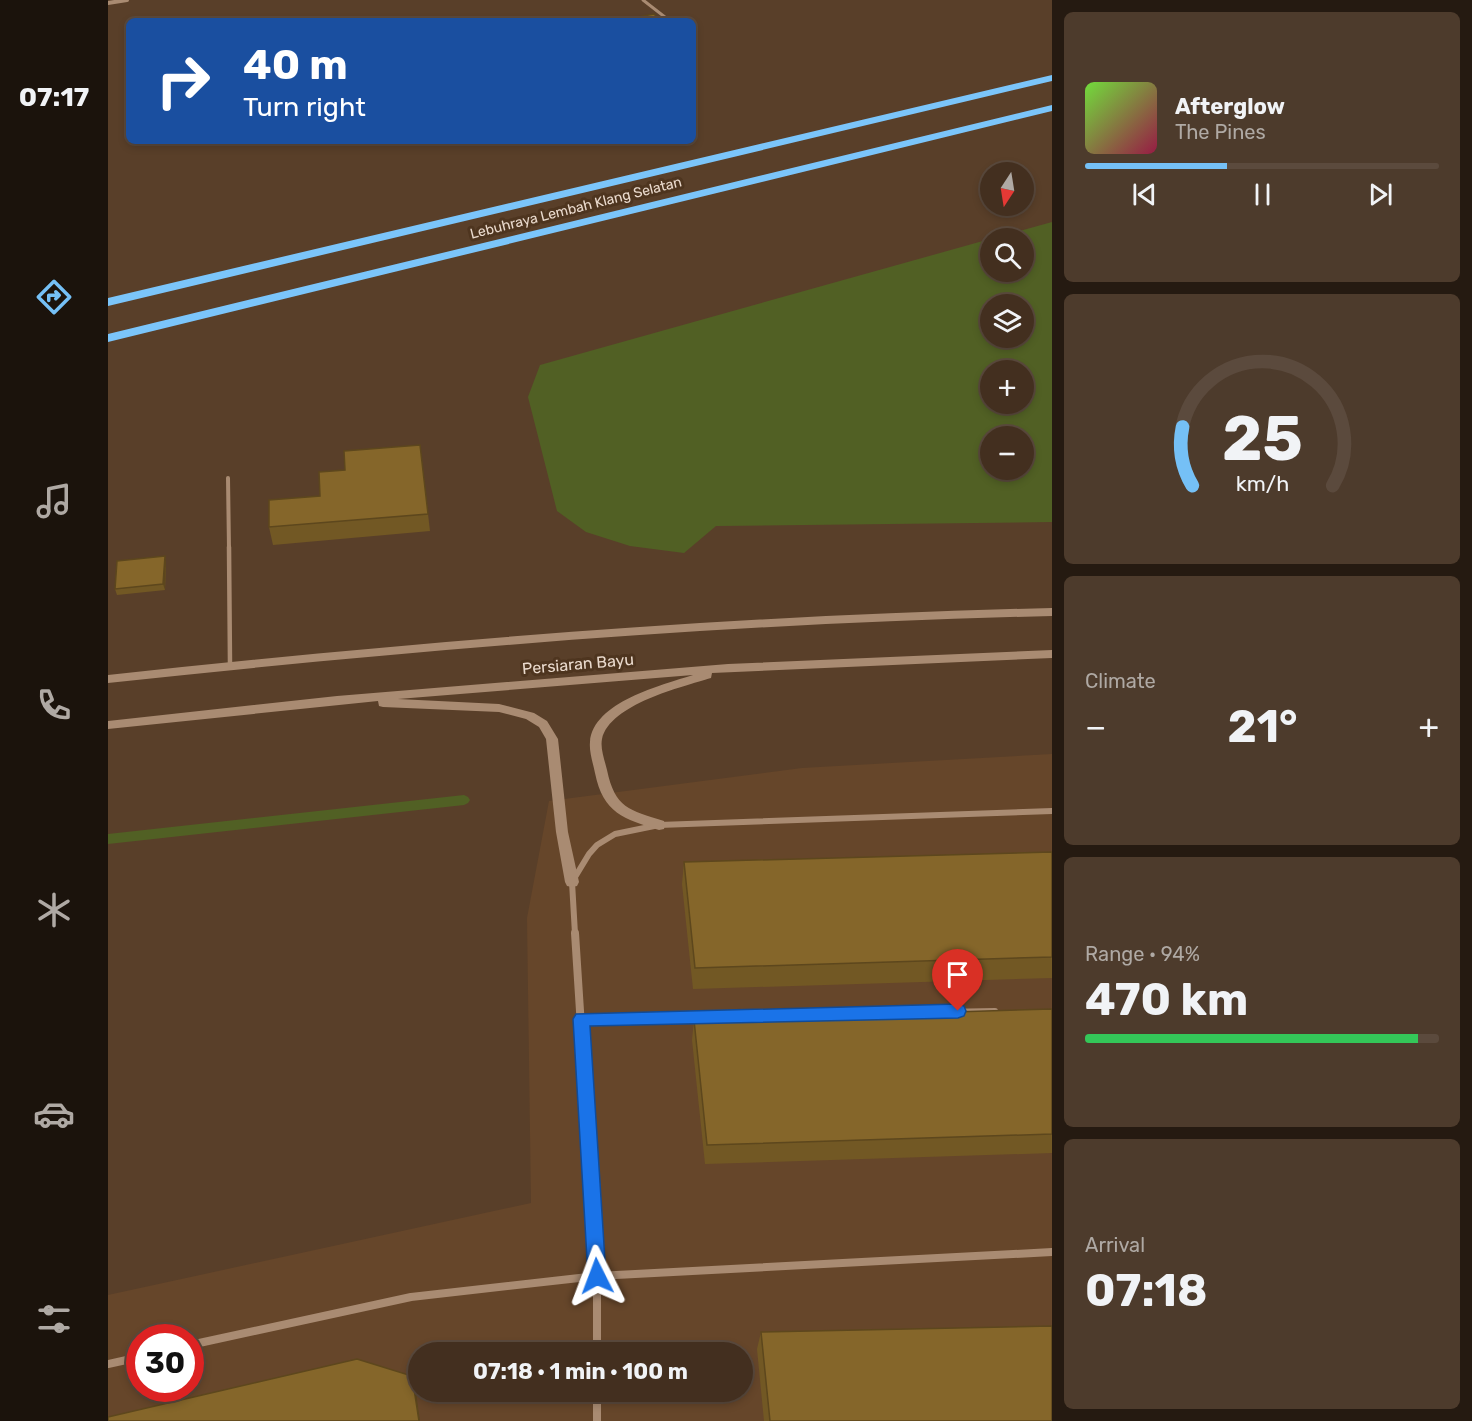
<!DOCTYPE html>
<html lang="en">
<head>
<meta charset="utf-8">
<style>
  :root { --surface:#432f1f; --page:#4d3b2c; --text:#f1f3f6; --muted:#afa9a4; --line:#5b4a3d; --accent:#75c0f6 }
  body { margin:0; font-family:Rubik,sans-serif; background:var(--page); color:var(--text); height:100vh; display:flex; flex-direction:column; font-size:22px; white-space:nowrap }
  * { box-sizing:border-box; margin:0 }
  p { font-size:20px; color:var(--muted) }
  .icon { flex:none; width:33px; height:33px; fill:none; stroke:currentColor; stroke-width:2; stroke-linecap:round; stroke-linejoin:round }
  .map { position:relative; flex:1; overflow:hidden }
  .sheet { display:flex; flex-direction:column; gap:12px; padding:12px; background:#251a11; width:420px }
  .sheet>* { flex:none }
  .top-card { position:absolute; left:18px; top:18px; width:570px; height:126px; border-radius:9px; box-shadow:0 3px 9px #0003,0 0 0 2px var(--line); background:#1a4fa0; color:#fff; overflow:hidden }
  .needle { width:39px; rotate:192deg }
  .buttons { position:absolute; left:872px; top:162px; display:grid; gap:12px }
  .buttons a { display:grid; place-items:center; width:54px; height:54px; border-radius:50%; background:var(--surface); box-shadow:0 3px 9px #0003,0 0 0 2px var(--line); font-size:30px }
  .speed { position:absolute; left:18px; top:1324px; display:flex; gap:12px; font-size:30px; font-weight:700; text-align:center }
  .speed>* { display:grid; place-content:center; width:78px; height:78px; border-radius:50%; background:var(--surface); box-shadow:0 3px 9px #0003,0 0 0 2px var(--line); line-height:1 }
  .speed .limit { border:9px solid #d22; background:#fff; color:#111 }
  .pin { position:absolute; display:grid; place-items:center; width:51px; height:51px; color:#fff; margin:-62px -26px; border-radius:50% 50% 50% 0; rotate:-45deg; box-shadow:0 0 6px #0007 }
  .pin .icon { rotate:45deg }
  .me { position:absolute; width:66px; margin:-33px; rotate:357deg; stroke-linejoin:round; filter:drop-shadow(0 0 4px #0008) }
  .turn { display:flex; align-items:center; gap:21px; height:126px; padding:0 18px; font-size:27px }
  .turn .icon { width:78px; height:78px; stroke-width:2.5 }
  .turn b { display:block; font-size:42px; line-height:51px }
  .big { font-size:45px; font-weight:700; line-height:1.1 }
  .sheet .widget { flex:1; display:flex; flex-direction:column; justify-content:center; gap:9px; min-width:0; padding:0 21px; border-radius:9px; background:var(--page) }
  .sheet .dial { align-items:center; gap:0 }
  .dial svg { height:156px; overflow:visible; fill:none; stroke:var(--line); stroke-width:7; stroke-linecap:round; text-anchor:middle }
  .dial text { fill:var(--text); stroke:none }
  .song { display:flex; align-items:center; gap:18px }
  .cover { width:72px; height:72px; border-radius:9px; background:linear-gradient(135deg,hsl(100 70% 55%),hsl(340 70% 35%)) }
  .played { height:6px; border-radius:3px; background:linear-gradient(90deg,var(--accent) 40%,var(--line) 40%) }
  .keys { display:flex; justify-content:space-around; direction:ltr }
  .heat { display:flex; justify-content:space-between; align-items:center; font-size:33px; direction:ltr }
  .charge { height:9px; border-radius:4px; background:linear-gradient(90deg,#34c759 94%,var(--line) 0) }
  .trip { position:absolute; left:300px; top:1342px; width:345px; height:60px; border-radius:30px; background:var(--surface); box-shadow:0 3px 9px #0003,0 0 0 2px var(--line); font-weight:700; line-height:60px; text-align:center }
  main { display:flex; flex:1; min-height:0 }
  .dock { display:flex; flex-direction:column; width:108px; justify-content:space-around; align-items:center; background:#1b130c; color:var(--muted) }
  .dock .icon { width:42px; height:42px }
  .dock .active { color:var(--accent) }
  .dock b { font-size:27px; color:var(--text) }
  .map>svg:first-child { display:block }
  .built { fill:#66462a; fill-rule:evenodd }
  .water { fill:#516024; fill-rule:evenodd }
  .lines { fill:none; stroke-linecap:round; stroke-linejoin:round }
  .stream { fill:#516024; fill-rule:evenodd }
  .service-far3 { stroke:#a98b72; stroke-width:3 }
  .service-far2 { stroke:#a98b72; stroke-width:4 }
  .service-far1 { stroke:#a98b72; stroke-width:4.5 }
  .service { stroke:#a98b72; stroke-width:6 }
  .minor-far2 { stroke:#a98b72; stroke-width:4 }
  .minor-far1 { stroke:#a98b72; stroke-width:6 }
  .minor { stroke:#a98b72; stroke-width:8 }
  .secondary { fill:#a98b72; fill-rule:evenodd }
  .motorway { fill:#7bc5fa; fill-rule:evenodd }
  .wall { fill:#725824 }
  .shaded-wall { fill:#5d471d }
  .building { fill:#85662a; stroke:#5d471d; stroke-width:1.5 }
  .route { fill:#1a73e8; stroke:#114b97; stroke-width:1.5 }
  .labels { text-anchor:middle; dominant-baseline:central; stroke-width:6; stroke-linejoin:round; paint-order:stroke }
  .far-street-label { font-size:14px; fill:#eadacd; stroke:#4e351f }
  .street-label { font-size:16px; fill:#eadacd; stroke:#4e351f }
</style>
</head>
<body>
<main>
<nav class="dock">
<b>07:17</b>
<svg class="icon active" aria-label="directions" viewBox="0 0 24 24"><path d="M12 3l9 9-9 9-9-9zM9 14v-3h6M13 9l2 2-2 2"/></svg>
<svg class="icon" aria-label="music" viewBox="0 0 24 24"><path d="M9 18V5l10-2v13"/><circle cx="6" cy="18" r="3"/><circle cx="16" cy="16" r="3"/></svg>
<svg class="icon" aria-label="phone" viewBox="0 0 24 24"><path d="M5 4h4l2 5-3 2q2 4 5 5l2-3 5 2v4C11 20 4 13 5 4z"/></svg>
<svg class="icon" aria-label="climate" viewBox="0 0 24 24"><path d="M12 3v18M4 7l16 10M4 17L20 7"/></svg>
<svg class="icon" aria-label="car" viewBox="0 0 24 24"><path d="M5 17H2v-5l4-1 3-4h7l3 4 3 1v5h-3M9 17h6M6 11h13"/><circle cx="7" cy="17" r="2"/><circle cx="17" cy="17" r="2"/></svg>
<svg class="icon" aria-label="filters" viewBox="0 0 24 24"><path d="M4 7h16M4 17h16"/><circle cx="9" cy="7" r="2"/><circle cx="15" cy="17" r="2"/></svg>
</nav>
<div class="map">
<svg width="944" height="1421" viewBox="0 0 944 1421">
  <rect width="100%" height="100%" fill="#593f29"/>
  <path class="built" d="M944,754V1421H0V1295L423,1203L419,918L441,801L694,768ZM32,1338H82V1389H32ZM310,1353H634V1392H310Z"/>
  <path class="water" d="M944,222V522L608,526L576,553L522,546L478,532L449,511L420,397L432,365L882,239V272H915V238H886ZM882,304H915V338H882ZM882,370H915V404H882ZM882,436H915V470H882Z"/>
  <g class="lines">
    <path class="stream" d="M356,795L360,797L362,800L360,803L356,805L0,844V834Z"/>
    <path class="service-far3" d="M535,0L562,21"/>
    <path class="service-far2" d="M120,478L121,549"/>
    <path class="service-far1" d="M121,547L122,665"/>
    <path class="service" d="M473,1019L887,1011"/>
    <path class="minor-far2" d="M0,3L19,0"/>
    <path class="minor-far1" d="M467,934L464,882L481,854L489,845L507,834L551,825L944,811"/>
    <path class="minor" d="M467,933L489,1276V1353
      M82,1345L303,1297L489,1276L944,1252
      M0,1364L32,1357
      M489,1392V1421"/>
    <path class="secondary" d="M944,608V616C628,623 315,649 0,683V675C314,641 628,615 944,608Z
      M944,650V658L604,673L603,678C574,687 502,704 494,739C492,749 497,761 499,770C507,808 521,810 556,821L557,825L556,829L551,830C516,819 495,813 487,773C485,763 481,752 482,742C485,702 554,685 585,675L290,699L391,704L426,713L439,721L450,739L460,832L471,882L469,886L464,887L459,886L457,882L448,832L438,739L431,727L418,719L391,712L275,707L271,706L270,701L0,729V721L229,696L620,664Z"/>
    <path class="motorway" d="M944,75V81L0,306V298Z
      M944,105V111L0,342V334Z"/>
  </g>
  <path class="wall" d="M312,445L322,531L165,545L161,527L212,496L237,470Z
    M58,563L57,590L9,595L7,589Z
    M944,852V978L585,989L574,884L576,862Z
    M944,1009V1153L597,1164L584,1040L586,1020Z
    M653,1332L944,1421H656L649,1349Z"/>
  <path class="shaded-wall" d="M57,556L58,563L57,590L55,584Z
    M304,1376L308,1392L312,1421H311Z"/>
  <path class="building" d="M546,14L553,21H509Z
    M312,445L320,514L161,527V500L212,496L211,472L237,470L236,451Z
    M57,556L55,584L7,589L9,561Z
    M944,852V957L587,968L576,862Z
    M944,1009V1134L599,1145L586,1020Z
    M944,1326V1421H662L653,1332Z
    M249,1359L304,1376L311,1421H0V1417Z"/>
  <path class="route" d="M850,1004L856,1006L858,1011L856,1016L850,1018L482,1026L498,1276L495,1282L489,1285L482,1282L480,1276L465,1019L468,1014Z"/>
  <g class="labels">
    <g class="far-street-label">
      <text transform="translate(468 208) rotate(-14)">Lebuhraya Lembah Klang Selatan</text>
    </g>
    <g class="street-label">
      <text transform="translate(470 664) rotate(-5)">Persiaran Bayu</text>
    </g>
  </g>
</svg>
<div class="buttons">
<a><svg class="needle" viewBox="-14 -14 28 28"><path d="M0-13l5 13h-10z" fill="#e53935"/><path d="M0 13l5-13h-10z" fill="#afa9a4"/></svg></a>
<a><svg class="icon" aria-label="search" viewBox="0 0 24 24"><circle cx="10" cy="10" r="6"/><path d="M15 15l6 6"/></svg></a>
<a><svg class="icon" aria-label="layers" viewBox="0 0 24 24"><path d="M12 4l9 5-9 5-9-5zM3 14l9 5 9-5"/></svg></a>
<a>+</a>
<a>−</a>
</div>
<div class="speed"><div class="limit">30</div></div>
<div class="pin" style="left:850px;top:1011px;background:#d93025"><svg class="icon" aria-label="arrive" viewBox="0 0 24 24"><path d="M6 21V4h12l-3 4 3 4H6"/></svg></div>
<svg class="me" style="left:489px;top:1276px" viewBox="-20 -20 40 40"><path d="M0-17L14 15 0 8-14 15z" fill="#1a73e8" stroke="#fff" stroke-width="4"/></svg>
<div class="trip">07:18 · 1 min · 100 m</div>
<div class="top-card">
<div class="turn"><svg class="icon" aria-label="right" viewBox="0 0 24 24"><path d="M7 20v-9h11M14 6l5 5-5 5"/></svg><div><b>40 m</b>Turn right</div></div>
</div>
</div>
<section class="sheet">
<div class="widget">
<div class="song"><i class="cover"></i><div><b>Afterglow</b><p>The Pines</p></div></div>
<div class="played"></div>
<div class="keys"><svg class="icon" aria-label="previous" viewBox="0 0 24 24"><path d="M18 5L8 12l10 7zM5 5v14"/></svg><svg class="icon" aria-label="pause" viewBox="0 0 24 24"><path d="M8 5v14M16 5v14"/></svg><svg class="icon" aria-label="next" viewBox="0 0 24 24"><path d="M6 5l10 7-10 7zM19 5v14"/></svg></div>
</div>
<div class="widget dial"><svg viewBox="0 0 100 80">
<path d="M14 69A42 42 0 1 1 86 69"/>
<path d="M14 69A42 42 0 0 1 9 39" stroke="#75c0f6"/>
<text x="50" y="56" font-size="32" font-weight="700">25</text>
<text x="50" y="72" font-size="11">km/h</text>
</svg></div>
<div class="widget"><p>Climate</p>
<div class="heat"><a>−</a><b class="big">21°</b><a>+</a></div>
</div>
<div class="widget"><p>Range · 94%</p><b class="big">470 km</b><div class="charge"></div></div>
<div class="widget"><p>Arrival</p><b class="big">07:18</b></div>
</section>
</main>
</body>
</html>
